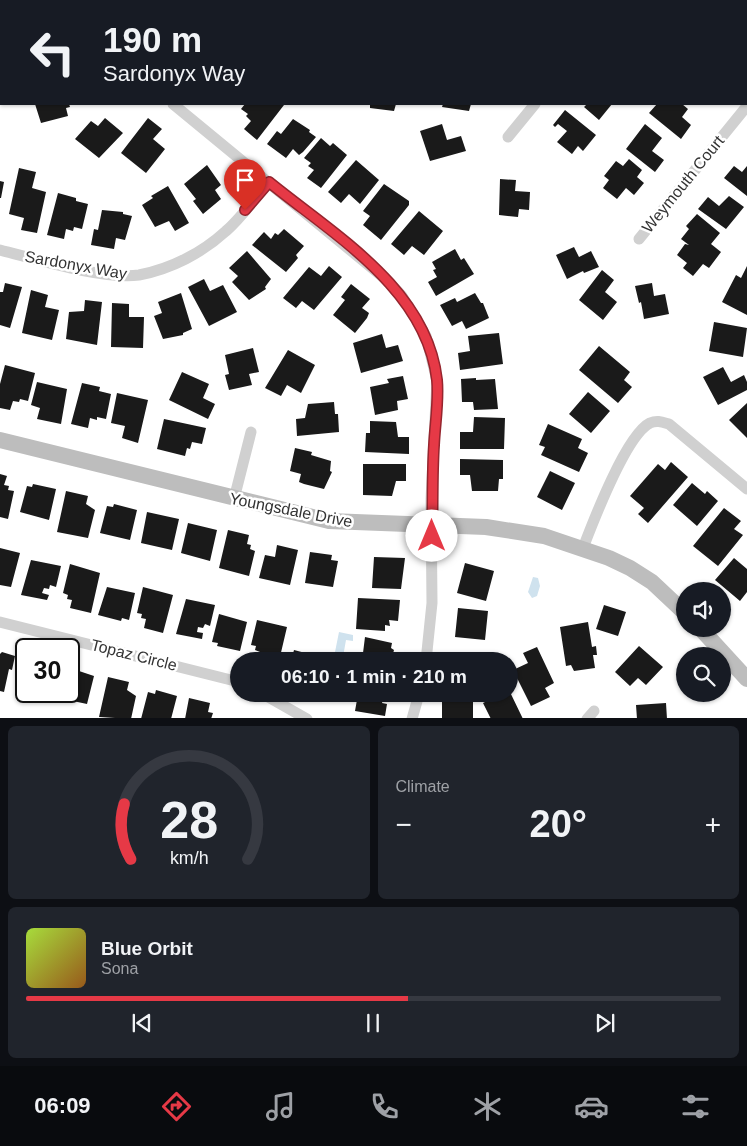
<!DOCTYPE html>
<html lang="en">
<head>
<meta charset="utf-8">
<style>
  :root { --surface:#171b24; --page:#20242c; --text:#f1f3f6; --muted:#9ea1a6; --line:#363941; --accent:#e63946 }
  body { margin:0; font-family:Helvetica,sans-serif; background:var(--page); color:var(--text); height:100vh; display:flex; flex-direction:column; font-size:19px; white-space:nowrap }
  * { box-sizing:border-box; margin:0 }
  p { font-size:16px; color:var(--muted) }
  .icon { flex:none; width:28px; height:28px; fill:none; stroke:currentColor; stroke-width:2; stroke-linecap:round; stroke-linejoin:round }
  .map { position:relative; height:718px; overflow:hidden }
  .sheet { display:flex; flex-direction:column; gap:8px; padding:8px; background:#0d0f14; flex:1 }
  .sheet>* { flex:none }
  .hud { position:absolute; left:0px; top:0px; width:748px; height:105px; box-shadow:0 1px 4px #0004; background:#171b24; color:var(--text); overflow:hidden }
  .fabs { position:absolute; left:676px; top:582px; display:grid; gap:10px }
  .fabs a { display:grid; place-items:center; width:55px; height:55px; border-radius:50%; background:var(--surface); box-shadow:0 1px 4px #0004; font-size:25px }
  .speed { position:absolute; left:15px; top:638px; display:flex; gap:10px; font-size:25px; font-weight:700; text-align:center }
  .speed>* { display:grid; place-content:center; width:65px; height:65px; border-radius:50%; background:var(--surface); box-shadow:0 1px 4px #0004; line-height:1 }
  .speed .limit { border:2px solid #111; border-radius:8px; background:#fff; color:#111 }
  .pin { position:absolute; display:grid; place-items:center; width:42px; height:42px; color:#fff; margin:-51px -21px; border-radius:50% 50% 50% 0; rotate:-45deg; box-shadow:0 0 5px #0007 }
  .pin .icon { rotate:45deg }
  .me { position:absolute; width:55px; margin:-28px; rotate:0deg; stroke-linejoin:round; filter:drop-shadow(0 0 4px #0008) }
  .turn { display:flex; align-items:center; gap:18px; height:105px; padding:0 20px; font-size:22px }
  .turn .icon { width:65px; height:65px; stroke-width:2.5 }
  .turn b { display:block; font-size:35px; line-height:42px }
  .big { font-size:38px; font-weight:700; line-height:1.1 }
  .sheet .widget { flex:1; display:flex; flex-direction:column; justify-content:center; gap:8px; min-width:0; padding:0 18px; border-radius:8px; background:var(--page) }
  .sheet .dial { align-items:center; gap:0 }
  .dial svg { height:130px; overflow:visible; fill:none; stroke:var(--line); stroke-width:7; stroke-linecap:round; text-anchor:middle }
  .dial text { fill:var(--text); stroke:none }
  .song { display:flex; align-items:center; gap:15px }
  .cover { width:60px; height:60px; border-radius:8px; background:linear-gradient(135deg,hsl(80 70% 55%),hsl(30 70% 35%)) }
  .played { height:5px; border-radius:2px; background:linear-gradient(90deg,var(--accent) 55%,var(--line) 55%) }
  .keys { display:flex; justify-content:space-around; direction:ltr }
  .heat { display:flex; justify-content:space-between; align-items:center; font-size:28px; direction:ltr }
  .sheet .tiles { flex:1; display:grid; gap:8px; grid-template-columns:1fr 1fr }
  .widget:last-child { grid-column:span 2 }
  .trip { position:absolute; left:230px; top:652px; width:288px; height:50px; border-radius:25px; background:var(--surface); box-shadow:0 1px 4px #0004; font-weight:700; line-height:50px; text-align:center }
  .tabs { display:flex; height:80px; justify-content:space-around; align-items:center; background:#090b0e; color:var(--muted) }
  .tabs .icon { width:35px; height:35px }
  .tabs .on { color:var(--accent) }
  .tabs b { font-size:22px; color:var(--text) }
  .map>svg:first-child { display:block }
  .water { fill:#cfe2ee }
  .building { fill:#1a1a1a }
  .lines { fill:none; stroke-linecap:round; stroke-linejoin:round }
  .street { stroke:#d0d0d0; stroke-width:11 }
  .secondary { stroke:#bdbdbd; stroke-width:16 }
  .route-casing { stroke:#96252e; stroke-width:12 }
  .route { stroke:#e63946; stroke-width:9 }
  .labels { text-anchor:middle; dominant-baseline:central; stroke-width:5; stroke-linejoin:round; paint-order:stroke }
  .street-label { font-size:16px; fill:#333; stroke:#fff }
</style>
</head>
<body>
<div class="map">
<svg width="747" height="719" viewBox="0 0 747 719">
  <rect width="100%" height="100%" fill="#fff"/>
  <path class="water" d="M533,577L538,578L540,586L537,596L532,598L528,592Z
    M339,632L353,635V641L346,640L343,657L337,655L335,652Z"/>
  <path class="building" d="M35,104H69L70,107L66,108L68,116L41,123Z
    M245,104H282L284,105L257,140L244,129L251,121L246,116L248,114L241,109Z
    M370,104H396L394,111L370,108Z
    M443,104H471L469,111L442,107Z
    M587,104H612L599,120L584,107Z
    M657,104H682L688,109L682,117L691,125L681,139L649,113Z
    M565,110L596,135L583,151L578,146L572,154L557,142L567,131L558,124L555,127L553,125Z
    M105,118L123,133L99,158L75,139L91,121L98,126Z
    M148,118L162,129L153,139L165,149L146,173L121,153Z
    M293,119L310,130L309,132L316,137L303,152L299,155L293,149L286,158L267,144L277,131L281,134Z
    M442,124L447,140L461,136L466,151L430,161L420,131Z
    M645,124L662,138L652,151L664,160L655,172L626,149Z
    M321,138L330,146L333,143L347,155L321,188L307,178L314,170L308,166L311,163L304,158Z
    M629,159L642,170L637,177L644,183L634,195L626,188L617,199L603,188L609,180L604,176L616,161L623,166Z
    M356,160L379,180L360,204L349,194L341,203L328,192Z
    M207,165L221,185L215,190L221,199L203,214L193,201L196,199L184,184Z
    M734,166L742,172L747,166V196L724,178Z
    M19,168L36,172L32,188L46,192L37,233L21,230L24,218L9,214Z
    M500,179L516,180L515,191L530,192L529,210L519,209L518,217L499,215Z
    M0,181L4,182L1,198H0Z
    M384,184L409,201V205L381,240L363,225L370,216L363,211Z
    M168,186L189,223L175,231L169,221L155,227L142,205L153,198L151,196Z
    M58,193L76,198V201L88,204L82,229L74,227L73,231L66,229L64,239L47,235Z
    M729,196L744,207L726,229L698,209L708,197L719,206Z
    M102,210L123,212V214L132,216L125,240L116,238L114,249L91,245L94,229L98,230Z
    M419,211L443,231L424,255L412,246L404,255L391,244Z
    M697,214L720,233L711,244L721,252L709,268L703,264L693,276L683,268L687,263L677,255L685,244L689,245L681,239L689,229L686,226Z
    M284,229L304,246L296,255L298,258L286,272L252,245L264,232L271,239L275,233L278,235Z
    M574,247L579,257L591,251L599,267L584,273L583,271L567,279L556,255Z
    M455,249L461,260L464,258L474,274L436,296L428,282L437,277L433,270L436,269L432,262Z
    M247,251L271,279L265,287L266,289L249,300L232,282L238,276L229,268Z
    M329,266L342,277L314,310L302,301L296,308L283,298L309,267L321,276Z
    M747,266V315L722,302L736,275L741,278Z
    M602,270L614,280L605,292L617,302L603,320L579,300Z
    M204,279L210,291L223,285L237,312L209,326L188,287Z
    M5,283L22,287L10,328L0,325V292H3Z
    M652,283L654,296L665,294L669,314L644,319L641,302L639,303L635,286Z
    M351,284L370,299L362,308L369,313L367,318L355,333L333,315L345,300L341,297Z
    M31,290L48,295L45,307L59,310L52,340L22,333Z
    M181,293L192,329L183,333V335L163,339L154,316L162,313L158,302Z
    M475,293L481,303H483L489,318L466,329L462,321L452,326L440,305L455,298L457,302Z
    M85,300L102,302L97,345L66,339L69,312L84,311Z
    M112,303L129,304V317H144L143,348L111,347Z
    M714,322L747,328L743,357L709,351Z
    M499,333L503,364L460,370L458,353L470,351L468,336Z
    M382,334L386,348L398,345L403,361L361,373L353,343Z
    M599,346L630,372L624,380L632,387L618,403L579,370Z
    M253,348L259,372L249,374L252,385L229,390L225,375L229,374L225,355Z
    M288,350L315,365L301,393L287,385L281,396L265,388Z
    M5,365L35,373L28,401L20,399L19,402L13,401L10,410L0,408V384Z
    M723,367L731,382L744,375L747,382V390L718,405L703,377Z
    M182,372L209,384L203,398L215,404L208,419L169,400Z
    M403,376L408,399L397,401L398,410L375,415L370,387L389,383L387,379Z
    M476,378V380L495,379L498,409L474,410L473,402H462L461,379Z
    M37,382L67,389L61,424L37,419L40,408L31,405Z
    M82,383L100,387L99,391L111,394L106,419L97,417V420L90,418L88,428L71,424Z
    M588,392L610,411L591,433L569,414Z
    M117,393L148,400L138,443L122,438L125,426L111,423Z
    M334,402L335,414H338L339,432L297,436L296,419L305,418L308,404Z
    M747,403V438L729,420Z
    M474,417L505,418L504,449H460V432H473Z
    M164,419L206,428L202,444L192,442L190,449L187,448L185,456L157,449Z
    M370,421L396,422L398,437H409V454L365,452L366,433H370Z
    M548,424L582,439L578,448L588,453L579,472L541,455L545,447L539,445Z
    M295,448L312,452L311,455L331,461L330,471L332,472L324,489L304,484L299,482L301,474L290,471Z
    M460,459L503,460V479H499L498,491H472L470,475H460Z
    M671,462L688,477L648,523L638,514L644,508L630,496L658,464L665,470Z
    M363,464H406V481H396L392,496L363,495Z
    M550,471L575,483L562,510L537,497Z
    M0,474L7,476L4,485L9,486L8,490L14,491L8,519L0,517Z
    M692,483L705,494L707,491L718,501L697,526L673,505Z
    M33,484L56,489L49,520L20,512L27,486L32,487Z
    M66,491L88,496L86,504L95,510L88,538L57,532Z
    M114,504L137,510L130,540L100,533L107,506L113,507Z
    M724,508L741,521L734,529L743,535L718,566L693,546Z
    M147,512L179,519L172,550L141,543Z
    M188,523L217,530L210,561L181,553Z
    M228,530L249,535L247,544L251,545L250,549L255,551L249,576L219,568Z
    M277,545L298,550L290,585L259,578L265,555L275,557Z
    M0,548L20,553L11,587L0,585Z
    M310,552L332,555L331,560L338,561L333,587L305,583Z
    M374,557L405,558L401,589L372,588Z
    M734,558L747,569V592L740,601L715,580Z
    M31,560L61,566L56,587L50,585L49,589L44,588L42,593L49,595L47,600L21,595Z
    M465,563L494,571L486,601L457,593Z
    M70,564L100,573L91,613L70,608L72,600L67,599L68,595L63,593Z
    M107,587L135,593L129,620L122,618L121,621L98,615Z
    M143,587L173,595L163,633L144,628L146,619L141,618L142,614L137,613Z
    M358,598L400,600L398,621L389,620L390,626L385,625V631L356,629Z
    M186,599L215,605L210,626L205,624L203,628L198,627L197,632L203,633L202,639L176,634Z
    M604,605L626,612L618,636L596,629Z
    M458,608L488,611L485,640L455,637Z
    M219,614L247,622L240,651L217,646L218,643L212,642Z
    M257,620L287,627L279,661L257,660L260,652L255,650L256,646L251,645Z
    M588,622L592,647L596,646L597,655H593L595,668L574,671L571,665L566,666L560,627Z
    M365,637L392,643L391,648L394,650L391,661H362Z
    M639,646L663,667L646,685L638,678L630,686L615,672Z
    M537,647L554,683L545,688L550,697L531,706L513,670L528,663L523,653Z
    M294,650L324,658L323,661H291Z
    M2,652L15,656L12,670L9,669L4,692L0,691V654Z
    M26,664V691H51L48,701L18,694Z
    M79,671L94,676L87,704L59,698L61,691H69V672L78,674Z
    M108,677L129,682L127,690L136,696L131,719L99,717Z
    M156,690L177,696L171,719H141L148,692L155,694Z
    M509,690L523,719H491L483,703L501,694H509Z
    M358,694H387V700H383L382,703L387,704L385,716L355,711Z
    M189,698L210,703L208,712L213,713L211,719H185Z
    M442,699H473V719H442Z
    M666,703L667,719H637L636,705Z"/>
  <g class="lines">
    <path class="street" d="M404,1L405,0
      M618,1L619,0
      M173,104L389,282L402,296L426,336L437,381L431,499L432,603L426,661
      M508,137L535,104
      M639,239L747,106
      M0,250C36,259 104,280 139,275C171,269 202,253 226,231C242,217 255,198 269,182
      M234,499L251,432
      M583,548C593,522 626,435 650,423C657,420 662,422 669,424L747,489
      M0,622L239,682
      M263,694L307,719
      M412,719L419,694
      M587,719L594,711"/>
    <path class="secondary" d="M0,440L329,521L486,527L544,536L609,558L630,568L652,582L685,613
      M701,629L747,679"/>
  </g>
  <g class="lines">
    <g class="route-casing">
      <path id="route" d="M245,210L269,182C334,235 427,289 437,380C439,401 435,424 434,445C432,475 433,506 432,536"/>
    </g>
    <use href="#route" class="route"/>
  </g>
  <g class="labels">
    <g class="street-label">
      <text transform="translate(683 184) rotate(-51)">Weymouth Court</text>
      <text transform="translate(76 265) rotate(10)">Sardonyx Way</text>
      <text transform="translate(291 510) rotate(11)">Youngsdale Drive</text>
      <text transform="translate(134 655) rotate(14)">Topaz Circle</text>
    </g>
  </g>
</svg>
<div class="fabs">
<a><svg class="icon" aria-label="sound" viewBox="0 0 24 24"><path d="M4 9h4l5-4v14l-5-4H4zM17 9q2 3 0 6"/></svg></a>
<a><svg class="icon" aria-label="search" viewBox="0 0 24 24"><circle cx="10" cy="10" r="6"/><path d="M15 15l6 6"/></svg></a>
</div>
<div class="speed"><div class="limit">30</div></div>
<div class="pin" style="left:245px;top:210px;background:#d93025"><svg class="icon" aria-label="arrive" viewBox="0 0 24 24"><path d="M6 21V4h12l-3 4 3 4H6"/></svg></div>
<svg class="me" style="left:432px;top:536px" viewBox="-20 -20 40 40"><circle r="19" fill="#fff"/><path d="M0-13L10 11 0 6-10 11z" fill="#e63946"/></svg>
<div class="trip">06:10 · 1 min · 210 m</div>
<div class="hud">
<div class="turn"><svg class="icon" aria-label="left" viewBox="0 0 24 24"><path d="M17 20v-9H6M10 6l-5 5 5 5"/></svg><div><b>190 m</b>Sardonyx Way</div></div>
</div>
</div>
<section class="sheet">
<div class="tiles">
<div class="widget dial"><svg viewBox="0 0 100 80">
<path d="M14 69A42 42 0 1 1 86 69"/>
<path d="M14 69A42 42 0 0 1 10 35" stroke="#e63946"/>
<text x="50" y="56" font-size="32" font-weight="700">28</text>
<text x="50" y="72" font-size="11">km/h</text>
</svg></div>
<div class="widget"><p>Climate</p>
<div class="heat"><a>−</a><b class="big">20°</b><a>+</a></div>
</div>
<div class="widget">
<div class="song"><i class="cover"></i><div><b>Blue Orbit</b><p>Sona</p></div></div>
<div class="played"></div>
<div class="keys"><svg class="icon" aria-label="previous" viewBox="0 0 24 24"><path d="M18 5L8 12l10 7zM5 5v14"/></svg><svg class="icon" aria-label="pause" viewBox="0 0 24 24"><path d="M8 5v14M16 5v14"/></svg><svg class="icon" aria-label="next" viewBox="0 0 24 24"><path d="M6 5l10 7-10 7zM19 5v14"/></svg></div>
</div>
</div>
</section>
<nav class="tabs">
<b>06:09</b>
<svg class="icon on" aria-label="directions" viewBox="0 0 24 24"><path d="M12 3l9 9-9 9-9-9zM9 14v-3h6M13 9l2 2-2 2"/></svg>
<svg class="icon" aria-label="music" viewBox="0 0 24 24"><path d="M9 18V5l10-2v13"/><circle cx="6" cy="18" r="3"/><circle cx="16" cy="16" r="3"/></svg>
<svg class="icon" aria-label="phone" viewBox="0 0 24 24"><path d="M5 4h4l2 5-3 2q2 4 5 5l2-3 5 2v4C11 20 4 13 5 4z"/></svg>
<svg class="icon" aria-label="climate" viewBox="0 0 24 24"><path d="M12 3v18M4 7l16 10M4 17L20 7"/></svg>
<svg class="icon" aria-label="car" viewBox="0 0 24 24"><path d="M5 17H2v-5l4-1 3-4h7l3 4 3 1v5h-3M9 17h6M6 11h13"/><circle cx="7" cy="17" r="2"/><circle cx="17" cy="17" r="2"/></svg>
<svg class="icon" aria-label="filters" viewBox="0 0 24 24"><path d="M4 7h16M4 17h16"/><circle cx="9" cy="7" r="2"/><circle cx="15" cy="17" r="2"/></svg>
</nav>
</body>
</html>
